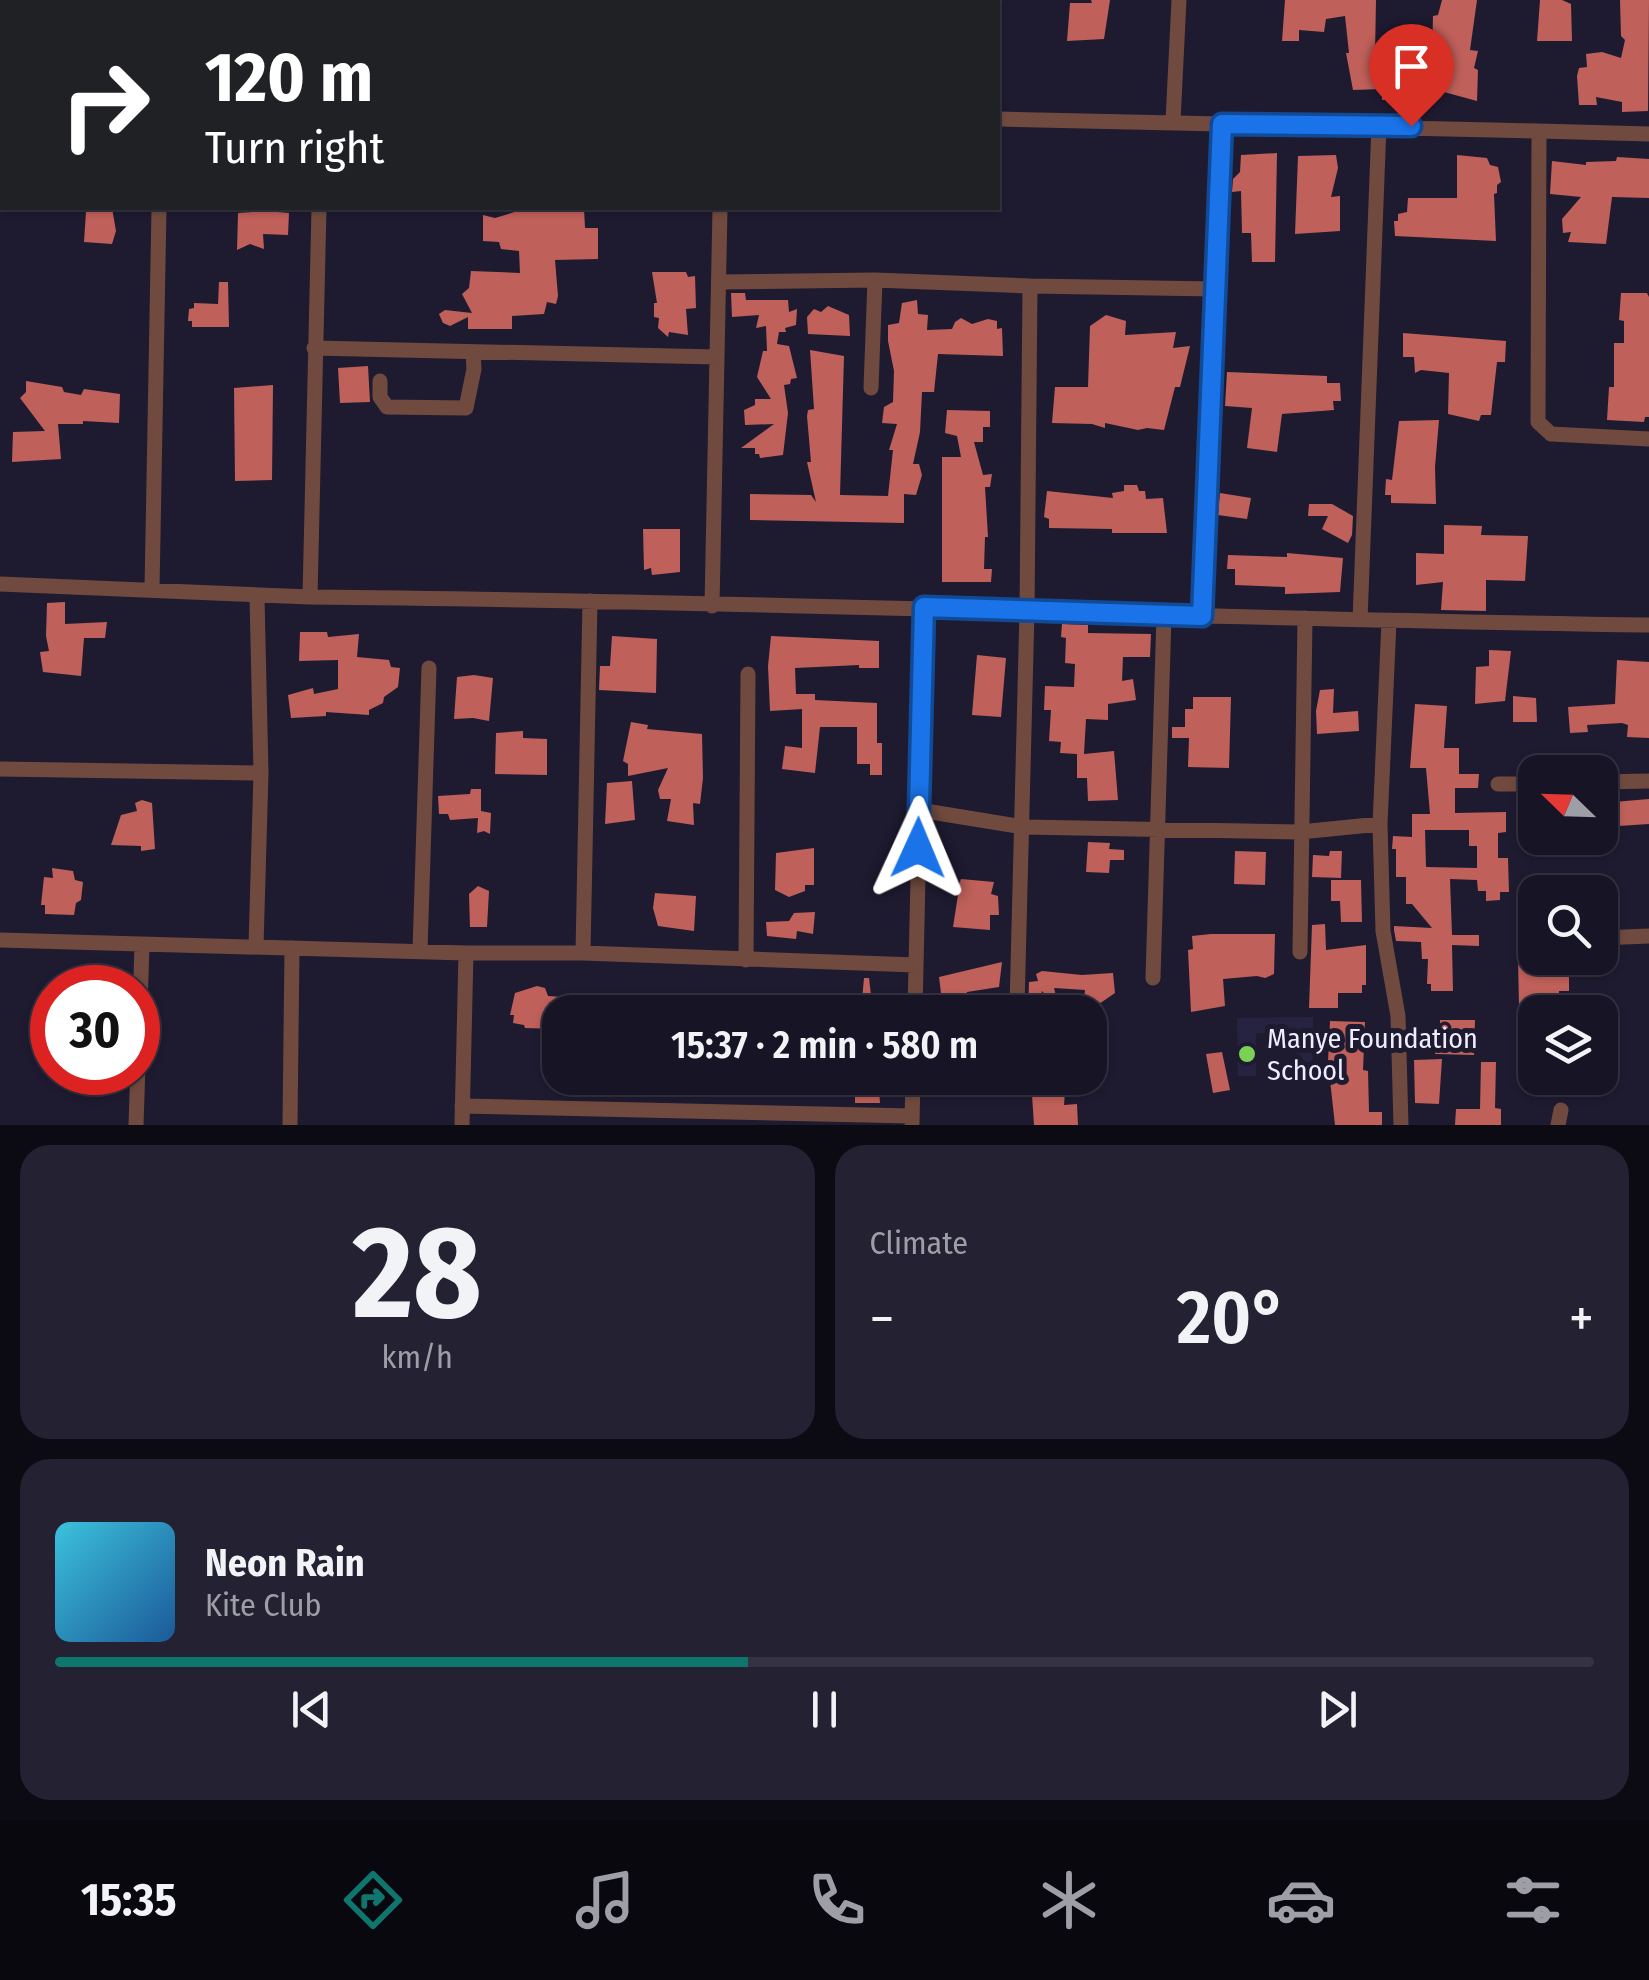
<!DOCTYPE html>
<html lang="en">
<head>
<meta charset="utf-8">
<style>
  :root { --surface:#161425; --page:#232132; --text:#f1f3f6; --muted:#9e9ea7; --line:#353342; --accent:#0f766e }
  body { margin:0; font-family:"Fira Sans Condensed",sans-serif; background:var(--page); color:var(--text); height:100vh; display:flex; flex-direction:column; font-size:38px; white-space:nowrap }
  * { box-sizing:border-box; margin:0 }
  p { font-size:32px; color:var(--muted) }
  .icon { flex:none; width:55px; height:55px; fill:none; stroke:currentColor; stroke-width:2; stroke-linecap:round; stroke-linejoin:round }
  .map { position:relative; height:1125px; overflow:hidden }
  .details { display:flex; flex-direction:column; gap:20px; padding:20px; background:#0c0b14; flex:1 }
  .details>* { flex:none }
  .guide { position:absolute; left:0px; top:0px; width:1000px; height:210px; box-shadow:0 2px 8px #0004,0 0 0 2px var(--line); background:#202124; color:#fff; overflow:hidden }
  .needle { width:65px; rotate:293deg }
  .fabs { position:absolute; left:1518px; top:755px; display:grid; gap:20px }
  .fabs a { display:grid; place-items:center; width:100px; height:100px; border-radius:20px; background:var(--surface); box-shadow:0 2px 8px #0004,0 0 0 2px var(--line); font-size:50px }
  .speed { position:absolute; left:30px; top:965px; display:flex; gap:20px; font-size:50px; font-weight:700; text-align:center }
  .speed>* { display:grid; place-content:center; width:130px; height:130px; border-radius:50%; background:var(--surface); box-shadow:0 2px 8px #0004,0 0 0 2px var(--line); line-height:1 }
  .speed .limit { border:15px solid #d22; background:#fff; color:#111 }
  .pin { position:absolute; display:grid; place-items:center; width:85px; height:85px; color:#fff; margin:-102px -42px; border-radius:50% 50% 50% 0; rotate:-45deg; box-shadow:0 0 10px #0007 }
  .pin .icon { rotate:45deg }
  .me { position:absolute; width:110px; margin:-55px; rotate:1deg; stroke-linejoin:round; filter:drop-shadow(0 0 8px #0008) }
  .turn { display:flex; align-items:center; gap:35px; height:210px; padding:0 40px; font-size:45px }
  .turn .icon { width:130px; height:130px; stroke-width:2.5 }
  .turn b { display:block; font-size:70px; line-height:85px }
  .big { font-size:75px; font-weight:600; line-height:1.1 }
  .details .widget { flex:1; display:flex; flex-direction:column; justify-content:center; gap:15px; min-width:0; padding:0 35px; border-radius:30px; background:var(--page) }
  .details .dial { align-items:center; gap:0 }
  .dial b { font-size:130px; line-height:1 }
  .song { display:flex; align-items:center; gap:30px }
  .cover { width:120px; height:120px; border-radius:15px; background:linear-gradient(135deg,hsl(190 70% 55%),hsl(210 70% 35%)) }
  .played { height:10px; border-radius:5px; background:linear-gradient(90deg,var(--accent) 45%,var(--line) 45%) }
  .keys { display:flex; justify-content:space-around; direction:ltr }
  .heat { display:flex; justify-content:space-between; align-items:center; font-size:55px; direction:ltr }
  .details .tiles { flex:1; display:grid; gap:20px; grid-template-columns:1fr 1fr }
  .widget:last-child { grid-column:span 2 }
  .trip { position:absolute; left:542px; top:995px; width:565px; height:100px; border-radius:30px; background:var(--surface); box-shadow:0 2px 8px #0004,0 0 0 2px var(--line); font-weight:600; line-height:100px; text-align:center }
  .dock { display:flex; height:160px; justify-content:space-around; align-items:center; background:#09080f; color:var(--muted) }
  .dock .icon { width:70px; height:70px }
  .dock .active { color:var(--accent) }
  .dock b { font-size:45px; color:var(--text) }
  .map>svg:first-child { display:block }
  .built { fill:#262340 }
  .building { fill:#c0605a; fill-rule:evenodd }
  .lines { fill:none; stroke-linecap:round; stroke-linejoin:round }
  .minor { stroke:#714a3f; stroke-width:15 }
  .route-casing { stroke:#114b97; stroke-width:25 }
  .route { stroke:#1a73e8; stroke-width:18 }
  .poi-dot { fill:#7bd155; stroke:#1e1b31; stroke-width:4 }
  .labels { text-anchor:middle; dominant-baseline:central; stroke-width:10; stroke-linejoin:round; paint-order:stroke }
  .poi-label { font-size:28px; fill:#eeedfd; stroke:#1e1b31; text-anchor:start }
</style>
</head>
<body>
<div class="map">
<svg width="1649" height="1125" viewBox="0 0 1649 1125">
  <rect width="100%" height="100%" fill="#1e1b31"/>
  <path class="built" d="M1313,1017V1074H1297L1296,1033H1256V1076H1238L1237,1018Z"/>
  <path class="building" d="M1091,0H1110L1104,39L1067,41L1070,3H1092Z
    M1285,0H1376L1375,55L1432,54L1433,16L1438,15L1442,0H1477L1470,50L1478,51L1474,68L1478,70L1477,101L1422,86L1421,100L1405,92L1397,99L1382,100V89L1353,90L1346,53H1349L1345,16L1326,19L1324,32L1299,30V41H1282Z
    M1540,0H1562L1571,4L1572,41H1537Z
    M1620,0H1649L1648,111L1622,112V102L1596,97L1597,105H1579L1577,76L1579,68L1587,67L1586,54L1602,52L1621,58L1625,40L1621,36Z
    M1277,153L1275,262H1252L1251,233H1242L1241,191L1232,192L1233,179L1240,172L1241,155Z
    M1336,155L1338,168L1331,197L1340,196V231L1295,234L1298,156Z
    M1457,155L1487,158L1490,165L1498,167L1501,182L1497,185V193L1494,194L1496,241L1395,236L1394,221H1398V214L1407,212L1408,198H1457Z
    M1617,157L1649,159V198L1612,197L1606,244L1568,242L1571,232L1563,233L1562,219L1581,197L1550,194L1552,161L1586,165V162L1616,161Z
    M112,208L116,231L112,244L84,242L86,212Z
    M584,209L585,228H598V259L555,260L558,296L556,304L547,302L544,314L512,316V329H468V317L450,326L443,323L439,314L445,310L472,313L462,294L469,288L471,271L520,273L519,251L501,249L499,242L483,241V215L495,218L521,210Z
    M267,211L289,213L288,235L263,234L264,249L250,244L237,250L238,213Z
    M652,272H686L688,277L695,276L696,308L686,309L688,335L669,332L668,337L658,328L659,318L654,317V303H657Z
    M219,282H228L229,327H192V321H188L189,309L194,308V303L218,304Z
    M731,293H745L746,300H788L789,312L797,309L796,325L785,328L786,332H779L777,344L789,346L797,378L791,379L790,384L784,385L788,413L783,455L760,458L759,454H755V448H741L774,424L745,425L744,410L755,405V399H771L757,377L763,351H767L766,326L756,328L759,315L732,317Z
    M1621,293H1647L1649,297V417H1645L1644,422L1607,420L1609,387H1614V343H1624V321L1619,320Z
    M917,300L918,314L928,315L927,330L952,329L955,322L961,318L972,324L988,319L997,321V329L1002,328L1003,356L938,354L934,392H922L920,432L913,464H919L922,475L916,495L904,494V523L750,520V494L811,495L816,502L807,462H811L807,416L808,410L814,409L810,350L844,356L840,495L888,496L893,450H889L897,424L882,423L884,407L893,402L894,371L888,341V325L899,323L902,303Z
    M828,306L849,315L850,336L808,334L807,317L814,309L821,312Z
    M1106,315L1126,321L1125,335L1176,332L1173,348L1190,346L1180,387H1175L1164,430L1147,428L1138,430L1105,423V428L1092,424L1052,423L1055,387H1088L1090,326Z
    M1403,333L1506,341L1505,362H1497L1491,415H1481L1479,421L1448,414L1449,373L1421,370L1415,373L1414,357H1403Z
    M368,366L370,402L340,403L338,368Z
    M1227,372L1327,376V383H1340L1341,401H1333L1334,410L1282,414L1277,452L1247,448L1252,408L1225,406Z
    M26,381L62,387L64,392L81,395L84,389L120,394L119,423L83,421V424H58L61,459L12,462L13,432L45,431L20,398L26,392Z
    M273,385L272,480L235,481L234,388Z
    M947,410L990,411V427H983V442H974L983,475L992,474L990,487H985L988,537H985L984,569H992L991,582H942V457H961L957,436L945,433Z
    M1439,420L1435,467L1436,504L1391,503V495H1385L1386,479L1392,480L1399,421Z
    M1124,485H1137L1139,491H1145L1146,499L1163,498L1167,533H1112V529L1049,528V519L1044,517L1047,491L1113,498L1112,493L1124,491Z
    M1220,493L1251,498L1247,519L1218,515Z
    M1309,504H1332L1353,516L1352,535L1348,543L1322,529L1328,516H1308Z
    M1444,525L1482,526L1481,535L1528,536L1525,581L1486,580V611L1441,610L1443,582L1416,585V553L1444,554Z
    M643,529H680V572L652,575L651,568L644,570Z
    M1287,553L1343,558L1340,592L1285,594V587L1235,585V569H1227L1228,555L1287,557Z
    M65,602V624L107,622L105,638H84L81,676L43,672L40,652L49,651L46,636L47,603Z
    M1062,624L1088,625V633L1151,634L1150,657H1123L1122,681L1133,679L1136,700L1108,704V720L1086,719L1084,754L1114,751L1118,800L1088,801L1087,778H1077V754L1060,753L1061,742L1049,741L1051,710H1044L1045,686L1074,687L1075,664L1065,663L1066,638L1061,637Z
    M300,632H327L328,637L359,634L357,657L389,660L391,667L400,668L398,687L384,697L383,703L369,710V715L326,712V716L291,718L288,695L313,688L314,694L338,689V660L299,661Z
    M612,636L657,639L656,693L599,690L600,666H610Z
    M771,636L879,641V668H859V665L795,668L796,694H815V700L877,703V743H882V775H870V764H857V727H820L815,773L782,769L785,746L802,748V709L770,711L768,666Z
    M1489,650L1511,651L1505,701L1475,704L1476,667L1489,666Z
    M977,655L1006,658L1001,717L972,715Z
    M1617,660L1649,662V738L1627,737L1628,725L1622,723L1587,725L1588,732L1570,733L1568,707L1615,704Z
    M474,675L493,678L489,721L473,718L454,719L457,677Z
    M1334,689L1333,713L1358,711L1359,731L1317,734L1316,711L1320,690Z
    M1513,696L1536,698L1537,722H1513Z
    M1193,697H1231L1229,768L1188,767L1189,738H1172V727H1185V709H1193Z
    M1415,704L1447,706L1444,748H1459V774H1479L1478,788H1455V813L1506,812V832L1498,833V858H1508L1509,892H1500V900L1486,901V891H1478L1477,880L1450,879L1452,935H1479V946L1452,945L1453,991H1431V984H1427L1428,959H1422L1421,942L1396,941L1394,930V926L1432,928L1412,904H1406V877H1396V849H1392L1393,836L1412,837V814H1430L1426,768H1410ZM1425,830H1469V846H1477V868L1426,867Z
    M631,722L648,725L647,729L702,734L703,778L700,804L693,803L694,825L667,821L671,799H660L658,790L668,768L628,776V764L623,761Z
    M523,731V738L547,739V775L495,774L496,733Z
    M632,781L635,820L605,824L607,783Z
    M471,789H481V811L491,813L490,834L484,831L477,833L478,818L450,820L448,814H439L438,796L470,794Z
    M1649,799V824L1603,827L1602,803Z
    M142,800L152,803L155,849L141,851V846L111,845L121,815L137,811L135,803Z
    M1088,842L1110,843L1109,849L1124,850V860H1110L1109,873L1086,872Z
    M814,848V885H805V891L789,897L775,890L776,853Z
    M1235,851L1266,852L1265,885L1234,884Z
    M1330,851H1342L1341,878L1312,877L1313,855L1329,856Z
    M52,868L73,871L75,880L83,882L81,900L76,903L74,915L45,914V905H41L44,877L53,878Z
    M961,879L994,882L991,894L998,896L999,915H990V930L953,927L958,895L955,894Z
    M1331,880H1361L1362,922H1341L1340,901H1331Z
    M478,886L489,891L487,927H470L469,894Z
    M655,893L696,896L694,931L658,926L653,908Z
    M815,912L813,934L797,931L796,939L767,936L766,922L789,921L794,913Z
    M1325,924L1326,950L1366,945V985H1362V993H1338V1008H1309L1312,925Z
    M1211,934H1275L1274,974L1265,978L1257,976L1223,979L1225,1006L1191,1012L1188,950L1193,949L1192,936Z
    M1518,958H1541V968H1561L1562,972H1569V991H1559V996H1542V1006H1519Z
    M1002,962L999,987L967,992L966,1005L926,1012L927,1000L942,1001L939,977Z
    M1042,971L1082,975L1113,973L1115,993L1099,1004L1084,1000L1085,990L1054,988L1060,1012L1042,991L1038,1009L1028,1010L1029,982L1038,981L1036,974Z
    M864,978H869L873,1012H816V1004L862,1000Z
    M537,986L545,988L548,996L563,997L562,1003L619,1002L646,1006V1012H560V1029L525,1028L524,1025L513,1023L514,1015H510L515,993Z
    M1440,1020H1475L1474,1055L1435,1054L1436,1027H1440Z
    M1330,1021L1365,1022L1363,1070L1368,1071L1369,1112H1382V1125H1335L1328,1062Z
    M1222,1052L1230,1090L1213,1093L1206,1054Z
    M1442,1059L1439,1104L1415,1103L1414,1060Z
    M1481,1062H1496L1495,1108L1501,1109V1125H1455L1456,1109H1480Z
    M855,1078H878L880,1103H855Z
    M1030,1078H1066L1064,1105L1077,1104L1078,1125H1034L1032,1095H1029Z"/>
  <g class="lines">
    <path class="minor" d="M725,0V2
      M324,2V0
      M0,51H2
      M998,119L1221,124
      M1173,121L1179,0
      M1539,131L1649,134
      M319,208L310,597C756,601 1203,619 1649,625
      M720,282L875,280L1030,286
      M1215,289L1221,124L1539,131L1538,422L1551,434L1649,439
      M314,348L717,357
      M380,381V397L387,407L466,408L474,369L473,352
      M871,388L875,280
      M0,584L310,597
      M152,589L159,208
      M712,606L720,208
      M1360,620L1379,125
      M1389,621L1380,824L1383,931L1398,1016L1401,1125
      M0,769L261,773
      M1600,782L1649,781
      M1498,784H1535
      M919,810L1023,827L1300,832L1380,824
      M1600,938L1649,936
      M0,940L466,953H583L916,965
      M1527,940L1535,939
      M256,946L261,773L257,597
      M420,950L429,668
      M1300,952L1305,618
      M583,953L590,601
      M746,960L748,674
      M1153,978L1164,616
      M1017,1007L1027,611L1030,286L1215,289L1203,616
      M915,1012L924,607
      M462,1106L912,1116
      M912,1123L913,1078
      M136,1125L142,946
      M290,1125L292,948
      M462,1125L466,953
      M1558,1125L1561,1110"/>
  </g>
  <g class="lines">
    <g class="route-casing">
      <path id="route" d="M918,848L924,607L1202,616L1222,124L1411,126"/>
    </g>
    <use href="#route" class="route"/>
  </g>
  <circle class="poi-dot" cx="1247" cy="1054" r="10"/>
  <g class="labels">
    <g class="poi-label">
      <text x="1267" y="1038">Manye Foundation<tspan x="1267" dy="32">School</tspan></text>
    </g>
  </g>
</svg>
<div class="fabs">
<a><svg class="needle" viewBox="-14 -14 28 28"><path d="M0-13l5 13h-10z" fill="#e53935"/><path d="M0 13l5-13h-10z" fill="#9e9ea7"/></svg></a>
<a><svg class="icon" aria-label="search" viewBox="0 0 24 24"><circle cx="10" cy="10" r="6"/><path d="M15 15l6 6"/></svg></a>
<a><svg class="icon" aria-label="layers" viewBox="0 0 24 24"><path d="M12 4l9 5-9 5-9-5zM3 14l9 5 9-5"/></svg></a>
</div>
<div class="speed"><div class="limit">30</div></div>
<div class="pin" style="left:1411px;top:126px;background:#d93025"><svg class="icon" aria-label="arrive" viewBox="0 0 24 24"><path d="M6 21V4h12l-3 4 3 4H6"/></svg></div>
<svg class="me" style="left:918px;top:848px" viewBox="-20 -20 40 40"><path d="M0-17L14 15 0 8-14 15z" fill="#1a73e8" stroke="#fff" stroke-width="4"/></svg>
<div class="trip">15:37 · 2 min · 580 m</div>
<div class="guide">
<div class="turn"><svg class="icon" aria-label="right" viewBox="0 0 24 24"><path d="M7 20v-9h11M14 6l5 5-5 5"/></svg><div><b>120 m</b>Turn right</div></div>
</div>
</div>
<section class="details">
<div class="tiles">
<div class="widget dial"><b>28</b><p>km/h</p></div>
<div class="widget"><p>Climate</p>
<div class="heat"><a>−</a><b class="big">20°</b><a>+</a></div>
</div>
<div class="widget">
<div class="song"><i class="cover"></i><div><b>Neon Rain</b><p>Kite Club</p></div></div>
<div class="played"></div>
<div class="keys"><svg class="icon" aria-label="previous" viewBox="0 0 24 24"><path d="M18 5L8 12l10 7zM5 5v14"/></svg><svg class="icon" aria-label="pause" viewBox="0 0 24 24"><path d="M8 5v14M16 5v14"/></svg><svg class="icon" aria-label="next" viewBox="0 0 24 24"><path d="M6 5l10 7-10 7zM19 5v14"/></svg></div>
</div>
</div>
</section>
<nav class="dock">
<b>15:35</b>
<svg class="icon active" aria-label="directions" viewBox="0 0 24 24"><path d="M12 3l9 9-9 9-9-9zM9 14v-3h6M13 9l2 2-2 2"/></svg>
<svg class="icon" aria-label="music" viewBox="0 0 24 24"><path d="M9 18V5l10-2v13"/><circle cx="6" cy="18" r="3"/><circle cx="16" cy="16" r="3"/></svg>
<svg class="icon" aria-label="phone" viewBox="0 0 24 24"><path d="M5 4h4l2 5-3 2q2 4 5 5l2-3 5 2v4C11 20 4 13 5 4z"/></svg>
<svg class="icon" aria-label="climate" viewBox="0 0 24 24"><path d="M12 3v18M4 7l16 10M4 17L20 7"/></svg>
<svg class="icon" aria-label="car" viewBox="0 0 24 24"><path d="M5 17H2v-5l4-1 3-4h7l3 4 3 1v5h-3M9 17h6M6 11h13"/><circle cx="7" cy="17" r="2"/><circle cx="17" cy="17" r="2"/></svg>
<svg class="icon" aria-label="filters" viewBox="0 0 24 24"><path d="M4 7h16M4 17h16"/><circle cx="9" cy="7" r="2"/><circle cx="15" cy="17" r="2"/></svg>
</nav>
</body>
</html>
